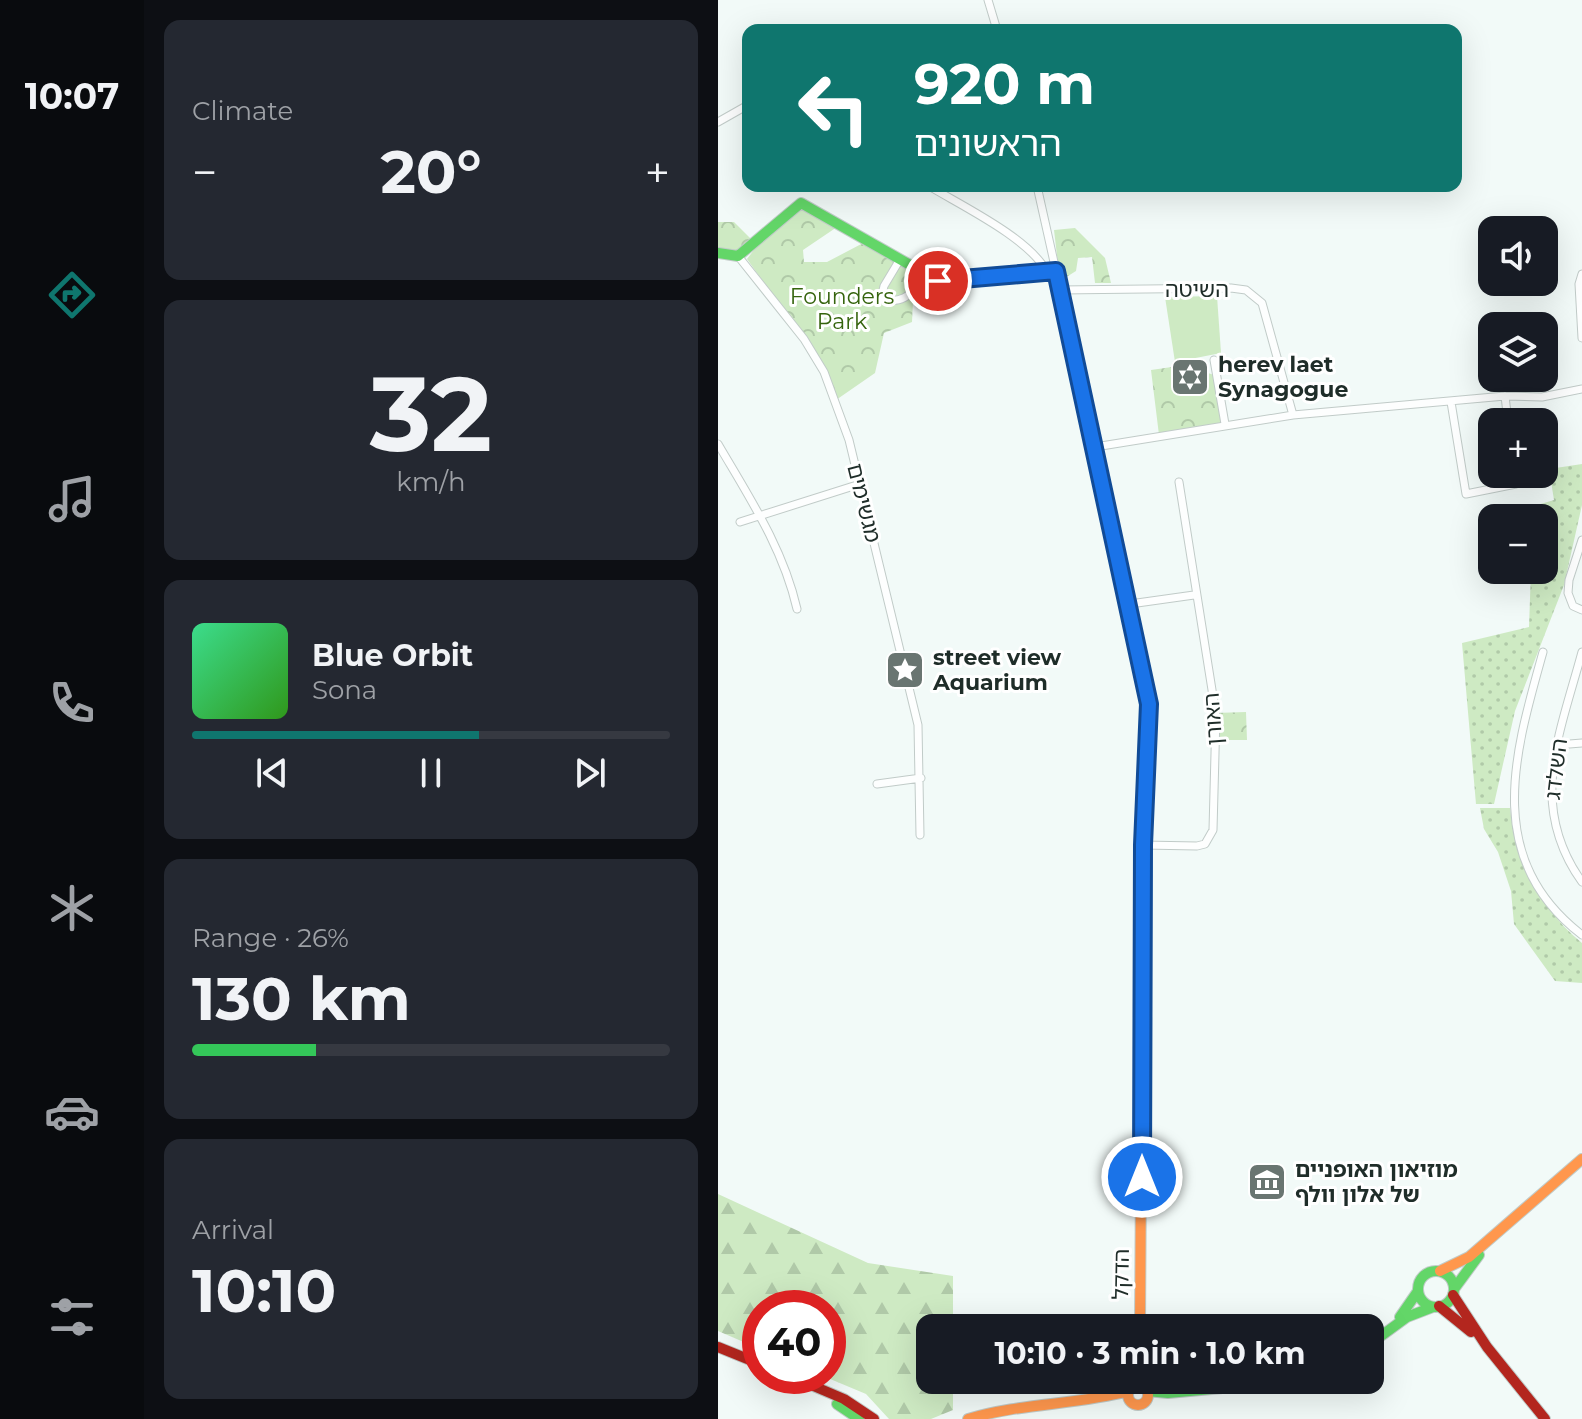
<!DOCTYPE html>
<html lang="en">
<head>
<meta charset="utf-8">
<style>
  :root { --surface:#171b24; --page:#242831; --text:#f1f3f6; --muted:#9ea1a6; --line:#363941; --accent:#0f766e }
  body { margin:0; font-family:Montserrat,"Noto Sans Hebrew",sans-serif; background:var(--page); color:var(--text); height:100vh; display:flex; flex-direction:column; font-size:30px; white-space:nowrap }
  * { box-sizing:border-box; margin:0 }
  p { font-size:26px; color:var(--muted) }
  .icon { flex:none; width:44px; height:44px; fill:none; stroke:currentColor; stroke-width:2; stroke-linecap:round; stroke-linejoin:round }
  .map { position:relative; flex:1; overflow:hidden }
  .side { display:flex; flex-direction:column; gap:20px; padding:20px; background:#0d0f14; width:574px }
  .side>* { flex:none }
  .hud { position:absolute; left:24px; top:24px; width:720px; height:168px; border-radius:16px; box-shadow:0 8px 32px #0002; background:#0f766e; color:#fff; overflow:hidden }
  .fabs { position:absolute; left:760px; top:216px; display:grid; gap:16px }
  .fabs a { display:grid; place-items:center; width:80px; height:80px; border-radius:16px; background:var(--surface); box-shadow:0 8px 32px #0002; font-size:40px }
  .speed { position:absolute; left:24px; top:1290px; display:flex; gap:16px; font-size:40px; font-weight:700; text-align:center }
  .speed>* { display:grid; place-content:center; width:104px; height:104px; border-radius:50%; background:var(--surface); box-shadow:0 8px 32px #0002; line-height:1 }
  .speed .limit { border:12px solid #d22; background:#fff; color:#111 }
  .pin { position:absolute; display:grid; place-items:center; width:68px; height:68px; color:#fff; margin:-34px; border:4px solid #fff; border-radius:50%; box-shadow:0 2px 8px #0007 }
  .me { position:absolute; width:88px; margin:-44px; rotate:0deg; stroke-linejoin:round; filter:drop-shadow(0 0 6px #0008) }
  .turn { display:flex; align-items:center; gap:28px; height:168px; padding:0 40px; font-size:36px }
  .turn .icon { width:104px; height:104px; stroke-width:2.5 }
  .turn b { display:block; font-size:56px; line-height:68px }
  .big { font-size:60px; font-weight:700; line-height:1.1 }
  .side .widget { flex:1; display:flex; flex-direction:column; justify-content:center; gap:12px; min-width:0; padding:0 28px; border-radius:16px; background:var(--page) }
  .side .dial { align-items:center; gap:0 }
  .dial b { font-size:104px; line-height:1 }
  .song { display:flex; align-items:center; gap:24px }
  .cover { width:96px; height:96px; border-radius:12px; background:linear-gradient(135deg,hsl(150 70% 55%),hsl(110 70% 35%)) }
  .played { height:8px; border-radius:4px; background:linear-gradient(90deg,var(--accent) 60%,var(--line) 60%) }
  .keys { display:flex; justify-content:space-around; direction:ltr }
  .heat { display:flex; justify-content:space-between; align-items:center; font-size:44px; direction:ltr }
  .charge { height:12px; border-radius:6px; background:linear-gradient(90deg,#34c759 26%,var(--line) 0) }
  .trip { position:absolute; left:198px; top:1314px; width:468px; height:80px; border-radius:16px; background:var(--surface); box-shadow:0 8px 32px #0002; font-weight:700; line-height:80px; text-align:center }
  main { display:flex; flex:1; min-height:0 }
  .dock { display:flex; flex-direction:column; width:144px; justify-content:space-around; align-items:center; background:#090b0e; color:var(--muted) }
  .dock .icon { width:56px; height:56px }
  .dock .current { color:var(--accent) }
  .dock b { font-size:36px; color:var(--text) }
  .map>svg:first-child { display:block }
  .grass { fill:url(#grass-dots) }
  .forest { fill:url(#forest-firs) }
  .park { fill:url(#park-crowns) }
  .garden { fill:#ceeac3 }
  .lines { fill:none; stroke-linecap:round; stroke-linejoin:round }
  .street-casing { stroke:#c1cbc8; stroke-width:9 }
  .fast-casing { stroke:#c1cbc8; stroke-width:12 }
  .slow-casing { stroke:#c1cbc8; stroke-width:12 }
  .jam-casing { stroke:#c1cbc8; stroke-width:12 }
  .street { stroke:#fdfefe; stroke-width:7 }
  .fast { stroke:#63d668; stroke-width:10 }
  .slow { stroke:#ff974d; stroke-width:10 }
  .jam { stroke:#b3261e; stroke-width:10 }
  .route-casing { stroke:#114b97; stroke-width:20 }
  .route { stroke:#1a73e8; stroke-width:14 }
  .labels { text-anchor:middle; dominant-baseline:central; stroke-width:6; stroke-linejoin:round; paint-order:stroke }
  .street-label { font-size:22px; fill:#1f2d29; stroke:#fff }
  .park-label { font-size:22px; fill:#35640d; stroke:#fff }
  .poi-label { font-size:22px; font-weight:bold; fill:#1f2d29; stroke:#fff; text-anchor:start }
</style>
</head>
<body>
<main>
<nav class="dock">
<b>10:07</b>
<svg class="icon current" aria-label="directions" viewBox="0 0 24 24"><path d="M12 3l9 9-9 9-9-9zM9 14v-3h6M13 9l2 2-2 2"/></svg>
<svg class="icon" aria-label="music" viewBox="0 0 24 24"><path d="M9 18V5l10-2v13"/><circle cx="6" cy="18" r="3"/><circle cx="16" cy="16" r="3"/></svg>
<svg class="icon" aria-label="phone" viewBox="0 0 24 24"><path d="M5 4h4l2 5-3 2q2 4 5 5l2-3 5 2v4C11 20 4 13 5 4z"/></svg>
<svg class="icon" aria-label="climate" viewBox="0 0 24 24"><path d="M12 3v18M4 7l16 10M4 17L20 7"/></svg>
<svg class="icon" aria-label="car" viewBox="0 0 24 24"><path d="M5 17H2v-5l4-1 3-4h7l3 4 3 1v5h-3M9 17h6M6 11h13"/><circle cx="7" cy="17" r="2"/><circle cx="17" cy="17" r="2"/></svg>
<svg class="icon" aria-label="filters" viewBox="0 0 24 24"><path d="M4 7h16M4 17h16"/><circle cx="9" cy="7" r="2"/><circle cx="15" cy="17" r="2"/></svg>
</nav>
<section class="side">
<div class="widget"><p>Climate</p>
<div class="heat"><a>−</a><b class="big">20°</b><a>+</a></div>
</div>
<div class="widget dial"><b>32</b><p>km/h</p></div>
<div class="widget">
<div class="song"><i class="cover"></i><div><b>Blue Orbit</b><p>Sona</p></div></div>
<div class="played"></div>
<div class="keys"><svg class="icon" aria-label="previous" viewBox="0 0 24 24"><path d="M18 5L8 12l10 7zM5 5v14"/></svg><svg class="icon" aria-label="pause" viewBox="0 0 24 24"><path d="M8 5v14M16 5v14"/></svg><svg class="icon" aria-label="next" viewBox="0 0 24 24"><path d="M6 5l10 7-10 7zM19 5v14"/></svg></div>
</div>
<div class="widget"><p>Range · 26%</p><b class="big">130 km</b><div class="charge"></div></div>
<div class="widget"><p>Arrival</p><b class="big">10:10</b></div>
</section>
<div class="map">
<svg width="864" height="1419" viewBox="0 0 864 1419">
  <defs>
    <pattern id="grass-dots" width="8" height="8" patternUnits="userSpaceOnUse" patternTransform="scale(2)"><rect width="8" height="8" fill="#ceeac3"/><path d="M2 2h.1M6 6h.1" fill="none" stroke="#b0c9a8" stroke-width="1.8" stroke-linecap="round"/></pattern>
    <pattern id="forest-firs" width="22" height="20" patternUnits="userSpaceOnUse" patternTransform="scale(2)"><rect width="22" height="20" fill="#ceeac3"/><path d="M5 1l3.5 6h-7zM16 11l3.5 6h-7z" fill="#b0c9a8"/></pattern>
    <pattern id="park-crowns" width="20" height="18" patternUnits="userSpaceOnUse" patternTransform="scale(2)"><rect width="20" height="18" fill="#ceeac3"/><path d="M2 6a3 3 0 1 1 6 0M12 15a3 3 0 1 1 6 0" fill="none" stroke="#b0c9a8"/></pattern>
  </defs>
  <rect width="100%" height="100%" fill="#f2faf8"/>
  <path class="grass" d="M864,464V505L846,585L797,711L776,804H758L744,643L811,627L813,570H826V518H816V506L836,500L831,469Z
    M762,808H792C797,858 824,911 864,943V983L837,981L796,924L793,891L780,852L766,829Z"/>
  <path class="forest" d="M0,1194L150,1263L235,1276V1328H212V1380H235V1410L213,1419H171L148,1394L105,1376H110V1308H42V1349L0,1331Z"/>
  <path class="park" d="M83,203L122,225L85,250L86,262H109L149,241L220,281L195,301L194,322L166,333L157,373L118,400L104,364L29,259L53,228Z
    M0,222H16L37,243L20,256L0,252Z
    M357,228L387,258L393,283H377L374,257L360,258L358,271L342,281L336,230Z
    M461,366L464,391L483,388L481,370L499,376L507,424L441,435L433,370Z
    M528,712L529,740H498L497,713Z"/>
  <path class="garden" d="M499,296L503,353L457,362L447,297Z"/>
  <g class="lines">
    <g class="street-casing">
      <path id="street" d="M270,0L279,30
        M0,122L30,105
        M211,186C244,206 311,238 329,272
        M319,186L338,271
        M20,256L86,339L106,372L131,440L200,725L202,835
        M181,261L166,286L163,299C186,305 193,293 208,277
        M864,274L861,284L864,338
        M342,290L513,288L528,290L544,303L575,415
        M496,360L507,424
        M787,396L790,422
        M733,402L748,494L798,484L797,474
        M0,444C31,497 65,548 79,609
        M377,447L575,415L787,396L824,397L864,389
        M22,522L142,484
        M864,540L851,580L850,593L855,606L864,610
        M412,604L476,595
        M825,652C797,752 764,858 864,935
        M864,652C842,734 809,805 864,882
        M839,745L864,743
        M159,784L203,778
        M425,845L479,846L487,844L495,830L498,715L461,482"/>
    </g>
    <g class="fast-casing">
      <path id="fast" d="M0,253L20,256L83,203L222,282L338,271L412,613
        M700 1289a18 18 0 1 1 36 0a18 18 0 1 1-36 0Z
        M736,1289L761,1255
        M682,1317L700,1291
        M652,1344L689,1317L715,1307
        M429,1391L450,1393L591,1380
        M119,1404L141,1419"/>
    </g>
    <g class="slow-casing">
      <path id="slow" d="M722,1271L751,1257L864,1159
        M422,1328L425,856
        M410 1395a10 10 0 1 1 20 0a10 10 0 1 1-20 0Z
        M250,1419C303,1403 358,1405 411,1391"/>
    </g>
    <g class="jam-casing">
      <path id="jam" d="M412,613L431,704L425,856
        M735,1295L769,1347L827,1419
        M721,1306L753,1332
        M0,1347L42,1364
        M72,1376L126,1399L156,1419"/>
    </g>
    <use href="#street" class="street"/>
    <use href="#fast" class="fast"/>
    <use href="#slow" class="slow"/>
    <use href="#jam" class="jam"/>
  </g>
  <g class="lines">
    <g class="route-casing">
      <path id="route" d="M220,281L338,271L342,290L431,704L425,845L424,1177"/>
    </g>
    <use href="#route" class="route"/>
  </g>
  <defs>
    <g id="synagogue-square" transform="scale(2)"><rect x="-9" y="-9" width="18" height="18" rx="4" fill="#697571" stroke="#fff"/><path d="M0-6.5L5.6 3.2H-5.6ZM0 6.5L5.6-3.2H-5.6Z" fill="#fff"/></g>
    <g id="sight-square" transform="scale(2)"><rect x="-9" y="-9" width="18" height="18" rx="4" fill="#697571" stroke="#fff"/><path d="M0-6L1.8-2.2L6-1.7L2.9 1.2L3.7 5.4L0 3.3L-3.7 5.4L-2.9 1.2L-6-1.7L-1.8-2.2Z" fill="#fff"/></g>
    <g id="museum-square" transform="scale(2)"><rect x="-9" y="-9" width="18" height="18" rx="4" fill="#697571" stroke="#fff"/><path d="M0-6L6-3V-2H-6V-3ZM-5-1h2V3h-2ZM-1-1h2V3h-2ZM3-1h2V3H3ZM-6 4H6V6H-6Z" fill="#fff"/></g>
  </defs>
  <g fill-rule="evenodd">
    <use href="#synagogue-square" x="472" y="377"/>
    <use href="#sight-square" x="187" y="670"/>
    <use href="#museum-square" x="549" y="1182"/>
  </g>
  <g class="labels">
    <g class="street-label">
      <text x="479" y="289">השיטה</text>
      <text transform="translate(146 503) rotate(76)">מגשימים</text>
      <text transform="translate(495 719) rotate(-94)">האורן</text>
      <text transform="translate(838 769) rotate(-83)">השלדג</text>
      <text transform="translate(403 1274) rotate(-89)">הדקל</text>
    </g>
    <g class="park-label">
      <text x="124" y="296">Founders<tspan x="124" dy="25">Park</tspan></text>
    </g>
    <g class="poi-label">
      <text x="500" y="364">herev laet<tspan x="500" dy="25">Synagogue</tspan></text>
      <text x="215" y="657">street view<tspan x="215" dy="25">Aquarium</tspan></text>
      <text x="577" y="1169">מוזיאון האופניים<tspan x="577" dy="25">של אלון וולף</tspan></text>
    </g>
  </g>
</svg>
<div class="fabs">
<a><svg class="icon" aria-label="sound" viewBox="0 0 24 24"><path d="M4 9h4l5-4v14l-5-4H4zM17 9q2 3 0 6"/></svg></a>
<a><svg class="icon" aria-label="layers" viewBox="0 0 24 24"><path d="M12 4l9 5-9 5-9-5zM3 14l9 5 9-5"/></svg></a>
<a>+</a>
<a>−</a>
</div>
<div class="speed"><div class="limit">40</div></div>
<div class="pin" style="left:220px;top:281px;background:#d93025"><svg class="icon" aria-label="arrive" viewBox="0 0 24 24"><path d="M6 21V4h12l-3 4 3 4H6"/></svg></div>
<svg class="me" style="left:424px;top:1177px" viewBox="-20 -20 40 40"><circle r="17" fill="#1a73e8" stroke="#fff" stroke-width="3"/><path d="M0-11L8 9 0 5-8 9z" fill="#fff"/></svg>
<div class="trip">10:10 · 3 min · 1.0 km</div>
<div class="hud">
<div class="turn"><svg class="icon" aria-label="left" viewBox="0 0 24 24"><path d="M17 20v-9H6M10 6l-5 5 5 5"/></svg><div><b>920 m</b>הראשונים</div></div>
</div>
</div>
</main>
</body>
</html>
